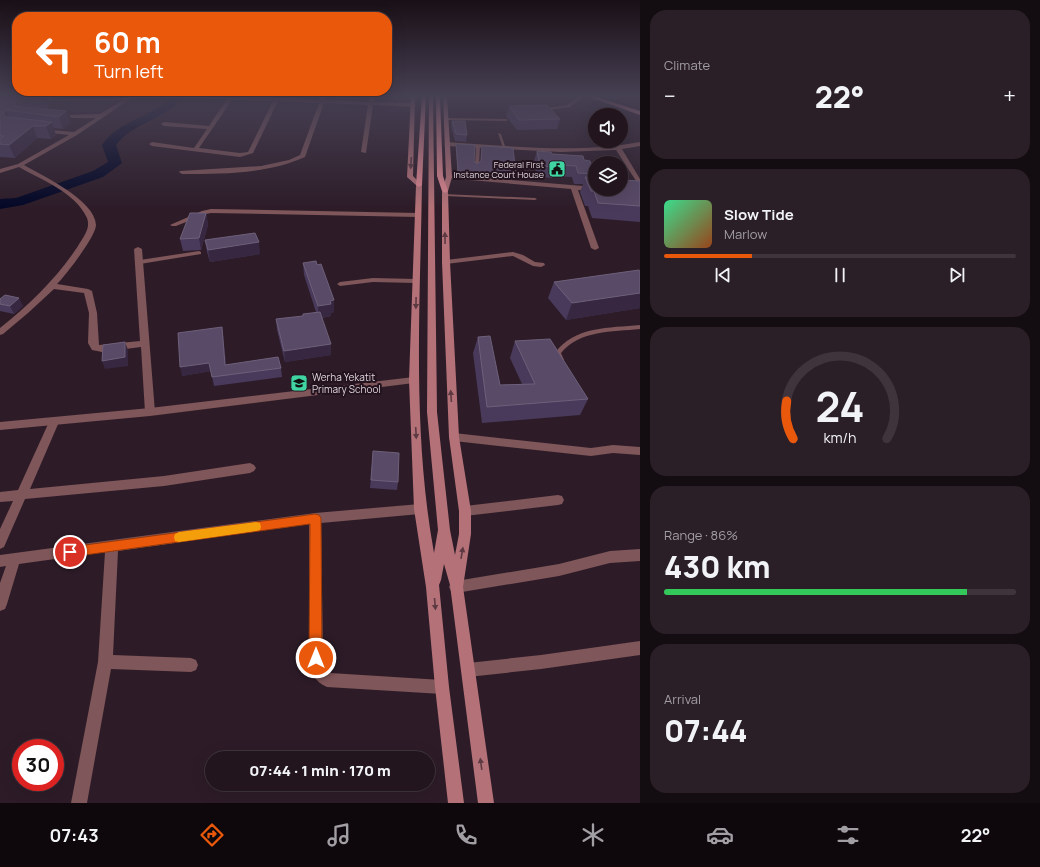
<!DOCTYPE html>
<html lang="en">
<head>
<meta charset="utf-8">
<style>
  :root { --surface:#22151e; --page:#2a1e27; --text:#f1f3f6; --muted:#a29fa4; --line:#3f343c; --accent:#ea580c }
  body { margin:0; font-family:Manrope,sans-serif; background:var(--page); color:var(--text); height:100vh; display:flex; flex-direction:column; font-size:15px; white-space:nowrap }
  * { box-sizing:border-box; margin:0 }
  p { font-size:13px; color:var(--muted) }
  .icon { flex:none; width:22px; height:22px; fill:none; stroke:currentColor; stroke-width:2; stroke-linecap:round; stroke-linejoin:round }
  .map { position:relative; flex:1; overflow:hidden }
  .drawer { display:flex; flex-direction:column; gap:10px; padding:10px; background:#130c10; width:400px }
  .drawer>* { flex:none }
  .top-card { position:absolute; left:12px; top:12px; width:380px; height:84px; border-radius:16px; box-shadow:0 4px 16px #0002,0 0 0 1px var(--line); background:#ea580c; color:#fff; overflow:hidden }
  .buttons { position:absolute; left:588px; top:108px; display:grid; gap:8px }
  .buttons a { display:grid; place-items:center; width:40px; height:40px; border-radius:50%; background:var(--surface); box-shadow:0 4px 16px #0002,0 0 0 1px var(--line); font-size:20px }
  .speed { position:absolute; left:12px; top:739px; display:flex; gap:8px; font-size:20px; font-weight:700; text-align:center }
  .speed>* { display:grid; place-content:center; width:52px; height:52px; border-radius:50%; background:var(--surface); box-shadow:0 4px 16px #0002,0 0 0 1px var(--line); line-height:1 }
  .speed .limit { border:6px solid #d22; background:#fff; color:#111 }
  .pin { position:absolute; display:grid; place-items:center; width:34px; height:34px; color:#fff; margin:-17px; border:2px solid #fff; border-radius:50%; box-shadow:0 1px 4px #0007 }
  .me { position:absolute; width:44px; margin:-22px; rotate:0deg; stroke-linejoin:round; filter:drop-shadow(0 0 3px #0008) }
  .turn { display:flex; align-items:center; gap:14px; height:84px; padding:0 16px; font-size:18px }
  .turn .icon { width:52px; height:52px; stroke-width:2.5 }
  .turn b { display:block; font-size:28px; line-height:34px }
  .big { font-size:30px; font-weight:800; line-height:1.1 }
  .drawer .widget { flex:1; display:flex; flex-direction:column; justify-content:center; gap:6px; min-width:0; padding:0 14px; border-radius:16px; background:var(--page) }
  .drawer .dial { align-items:center; gap:0 }
  .dial svg { height:104px; overflow:visible; fill:none; stroke:var(--line); stroke-width:7; stroke-linecap:round; text-anchor:middle }
  .dial text { fill:var(--text); stroke:none }
  .song { display:flex; align-items:center; gap:12px }
  .cover { width:48px; height:48px; border-radius:6px; background:linear-gradient(135deg,hsl(150 70% 55%),hsl(20 70% 35%)) }
  .played { height:4px; border-radius:2px; background:linear-gradient(90deg,var(--accent) 25%,var(--line) 25%) }
  .keys { display:flex; justify-content:space-around; direction:ltr }
  .heat { display:flex; justify-content:space-between; align-items:center; font-size:22px; direction:ltr }
  .charge { height:6px; border-radius:3px; background:linear-gradient(90deg,#34c759 86%,var(--line) 0) }
  .trip { position:absolute; left:205px; top:751px; width:230px; height:40px; border-radius:20px; background:var(--surface); box-shadow:0 4px 16px #0002,0 0 0 1px var(--line); font-weight:800; line-height:40px; text-align:center }
  .menu { display:flex; height:64px; justify-content:space-around; align-items:center; background:#0e080c; color:var(--muted) }
  .menu .icon { width:28px; height:28px }
  .menu .active { color:var(--accent) }
  .menu b { font-size:18px; color:var(--text) }
  main { display:flex; flex:1; min-height:0 }
  .map>svg:first-child { display:block }
  .lines { fill:none; stroke-linecap:round; stroke-linejoin:round }
  .river { fill:#040826; fill-rule:evenodd }
  .service { fill:#7f5659; fill-rule:evenodd }
  .minor { fill:#7f5659; fill-rule:evenodd }
  .tertiary { fill:#7f5659; fill-rule:evenodd }
  .secondary { fill:#b47278; fill-rule:evenodd }
  .primary { fill:#dc8790; fill-rule:evenodd }
  .wall { fill:#493a5b }
  .shaded-wall { fill:#372741 }
  .building { fill:#594a68; stroke:#6e607a }
  .oneway { fill:#5d3942 }
  .route { fill:#ea580c; stroke:#983908 }
  .slow { fill:#f59e0b }
  .labels { text-anchor:middle; dominant-baseline:central; stroke-width:4; stroke-linejoin:round; paint-order:stroke }
  .far-poi-label { font-size:9px; fill:#dfd4db; stroke:#23131e; text-anchor:end }
  .poi-label { font-size:10px; fill:#dfd4db; stroke:#23131e; text-anchor:start }
</style>
</head>
<body>
<main>
<div class="map">
<svg width="640" height="803" viewBox="0 0 640 803">
  <rect width="100%" height="100%" fill="#2d1c28"/>
  <g class="lines">
    <path class="river" d="M172,96H184C166,120 133,122 116,145L122,163L103,177L23,205L0,209V199L16,198L93,171L108,162L102,145C121,118 152,119 172,96Z"/>
    <path class="service" d="M446,118L506,119L508,120L506,121L447,120H446Z
      M498,133L501,134L506,149L503,148Z
      M478,145L480,146L479,165L477,166L475,165L476,146Z
      M443,194L535,198L537,199L535,200L445,196L443,195Z
      M199,251L201,252V254L140,264L137,262L140,260Z
      M373,278L416,279L419,281L416,283L373,282L340,286L337,284L340,282Z
      M640,325V329C612,332 580,330 561,353L564,360L563,362H559L555,353C574,326 610,328 640,325Z"/>
    <path class="minor" d="M47,96H51L52,99L125,98L128,96H234L274,98L276,96H280L279,98L320,100L322,96H326L325,100L369,102L370,96H374V102L413,103L416,105L413,107L373,105L366,153L361,152L368,105L324,103L305,157C267,174 223,174 182,174L179,172L180,171L261,166L289,160L300,155L319,103L278,101L253,153L240,157L152,146L149,144L152,142L194,148L207,129L164,126L161,124L164,122L209,126L227,99L132,98L77,135L24,165C43,176 95,200 96,225C96,236 66,275 57,284L88,289L92,291L97,313L99,345L140,341L134,249L138,247L142,249L155,412L154,415H146L145,412L141,347L102,352L92,350L88,343L89,313L84,293L54,289L28,313L3,334L0,335V328C30,304 57,278 78,246C83,237 91,229 87,218C76,193 42,180 19,167L0,173V169L18,164L69,135L41,132L38,130L39,129L74,132L96,118H72L70,117V115L100,114L121,101H52L46,100ZM232,100L273,101L248,152L240,153L199,148Z
      M579,96H584L570,107L536,112L533,110L567,105Z
      M640,142V146L622,149L640,179V185L638,184L616,150L561,152L447,146L444,144L447,142C511,146 577,154 640,142Z
      M449,175L595,187V189H597L594,191L578,190L599,248L595,250L591,248L571,189L447,178L446,177Z
      M211,209L418,213L421,215L418,217L211,213L206,214L176,226H172L170,225L202,211Z
      M513,252L523,255L535,262L544,263L545,265L541,267L533,266L513,256L446,264L442,262L446,260Z
      M54,418L58,419L59,422L30,489L164,476L250,463L254,465L256,468L254,471L250,473L164,486L25,499L4,547L0,549V529L13,501L0,502V492L18,490L49,422L50,419Z
      M454,433L591,448L613,445L640,447V455L613,453L591,456L454,441L450,440L449,437L450,434Z
      M558,495L562,496L564,500L562,504L558,505L465,516L461,515L459,511L461,507L465,506Z
      M420,504L424,505L426,509L424,513L420,514L321,523L323,658L325,667L330,673L442,680L447,682L449,687L447,692L442,694L327,687C314,682 311,671 309,658V524L118,551L113,655L191,658L196,660L198,665L196,670L191,672L111,669L87,803H71L98,662L105,552L19,564L7,604L5,609L0,611V583L6,566L0,567V555L315,513Z
      M640,549V561L610,563L559,576L456,593L451,591L449,587L451,583L456,581L559,564L610,551Z
      M640,641V655L541,669L468,677L463,675L461,670L463,665L468,663L541,655Z"/>
    <path class="tertiary" d="M414,377L419,380L414,383L150,416L0,430V422L150,408Z"/>
    <path class="secondary" d="M411,96H415L413,176L422,185C420,307 412,432 434,553L438,530L427,412L429,96H433L437,412L450,530L455,555L459,534V511L449,437L442,262V191L446,177L443,96H447L452,177L448,191L450,262L459,437L471,511V534L463,587L494,803H478L450,585L444,564L441,580L439,585L449,687L464,803H448L435,687L426,587L414,509L409,380L416,185L407,177Z"/>
    <path class="primary" d="M422,96H426L422,185L419,187L416,185Z
      M436,96H440L443,176L448,191L445,193L442,191L437,176Z
      M587,96H593L640,111V115Z"/>
  </g>
  <path class="wall" d="M0,96H46L49,104L48,108H37L66,111L70,123L63,129L53,128L56,135L51,139L37,138L15,158L0,157Z
    M509,106L560,119L557,129L517,130L506,116Z
    M452,121L467,135L466,142L455,141L451,127Z
    M456,144L477,164L481,162L482,146L516,175L515,179L458,174L456,148Z
    M537,151L584,160L595,174L593,178L640,181V222L592,218L588,206H585L580,192L583,184H574L572,177L552,176V178L537,177L534,161Z
    M206,213L208,225L201,250L183,251L180,239Z
    M205,240L260,254L210,262L207,252Z
    M303,263L334,312L331,313V316L322,318L331,355L285,362L277,330L276,319L303,316L316,312L304,275Z
    M640,272V308L566,320L548,298L554,282Z
    M0,299L23,306L14,314L0,311Z
    M223,335L226,365L281,368L282,377L214,386L211,371L182,376Z
    M478,337L500,385L522,384L510,358L515,341L588,399L580,415L482,423L473,353Z
    M373,451L398,482L397,490L370,488Z"/>
  <path class="shaded-wall" d="M2,96H17L16,97L20,109L7,107Z
    M44,96H46L49,104L48,108Z
    M6,110L11,123L3,114Z
    M66,111L70,123L63,129L59,117Z
    M52,122L56,135L51,139L46,126Z
    M33,126L37,138L15,158L9,145Z
    M206,213L208,225L201,250L199,238Z
    M259,242L260,254L210,262L208,250Z
    M640,293V308L566,320L572,303Z
    M19,298L23,306L14,314L10,306Z
    M334,300V312L331,313V316L318,318V306L330,301Z
    M222,327L223,335L227,373L225,365Z
    M125,342L128,350V366L105,369L102,361Z
    M331,344V355L285,362L284,351Z
    M209,363L211,371L182,376L180,367Z"/>
  <path class="building" d="M16,96H44L16,97L15,106L66,111L59,117L6,110L3,114L7,117L52,122L46,126H33L9,145L0,144V138L4,136H0V100H2Z
    M547,105L560,119L519,120L509,106Z
    M452,121H465L467,135L456,134Z
    M456,144L475,145L474,161L477,164L481,161L482,146L513,148L516,175L458,171Z
    M537,151L551,152L552,154L583,156L584,160L590,161L595,174L578,173L576,166L555,165V167L540,166Z
    M585,177L595,178V189H621V180L640,181V206L598,203L594,191H591Z
    M190,213H206L199,238L180,239Z
    M255,233L259,242L208,250L205,240Z
    M316,261L317,265L321,264L334,300L330,301L331,304L318,306L303,263Z
    M639,270L640,272V293L572,303L554,282Z
    M5,295L19,298L10,306L0,304V299Z
    M320,312L331,344L284,351L276,319L303,316V314Z
    M222,327L225,365L278,357L281,368L212,377L209,363L180,367L178,333Z
    M490,336L500,385L535,384L515,341L550,339L588,399L487,407L478,337Z
    M125,342V357L102,361L103,345Z
    M373,451L399,453L398,482L371,480Z"/>
  <defs><path id="oneway-solid" d="M-6-.8H1V-3.2L6.5 0L1 3.2V.8H-6Z"/></defs>
  <g class="oneway">
    <use href="#oneway-solid" transform="translate(411 163) rotate(93)"/>
    <use href="#oneway-solid" transform="translate(445 238) rotate(-91)"/>
    <use href="#oneway-solid" transform="translate(416 303) rotate(91)"/>
    <use href="#oneway-solid" transform="translate(451 396) rotate(-94)"/>
    <use href="#oneway-solid" transform="translate(416 433) rotate(87)"/>
    <use href="#oneway-solid" transform="translate(462 553) rotate(-80)"/>
    <use href="#oneway-solid" transform="translate(435 604) rotate(85)"/>
    <use href="#oneway-solid" transform="translate(481 764) rotate(-98)"/>
  </g>
  <linearGradient id="sky" x2="0" y2="1"><stop stop-color="#190f16"/><stop offset="0.46" stop-color="#464053"/><stop offset="1" stop-color="#464053" stop-opacity="0"/></linearGradient>
  <rect width="640" height="208" fill="url(#sky)"/>
  <path class="route" d="M315,514L319,515L321,518L322,658L320,663L316,665L311,663L309,658L310,524L70,557L66,556L64,552L66,548L70,547Z"/>
  <path class="slow" d="M256,522L260,523L261,527L260,530L256,531L179,542L175,541L174,537L175,534L179,532Z"/>
  <defs>
    <g id="civic-square" transform="scale(0.9)"><rect x="-9" y="-9" width="18" height="18" rx="4" fill="#3fd4a2" stroke="#23131e"/><path d="M-.6-6.5H3V-4.5H.6V-3L4-1V1h2V6H-6V1h2V-1L-.6-3ZM-1.2 2.5V6h2.4V2.5Z" fill="#111"/></g>
    <g id="school-square" transform="scale(0.9)"><rect x="-9" y="-9" width="18" height="18" rx="4" fill="#3fd4a2" stroke="#23131e"/><path d="M0-5L7-2L0 1L-7-2ZM-4 1L0 2.5L4 1V4Q0 6-4 4Z" fill="#111"/></g>
  </defs>
  <g fill-rule="evenodd">
    <use href="#civic-square" x="557" y="169"/>
    <use href="#school-square" x="299" y="383"/>
  </g>
  <g class="labels">
    <g class="far-poi-label">
      <text x="544" y="164">Federal First<tspan x="544" dy="10">Instance Court House</tspan></text>
    </g>
    <g class="poi-label">
      <text x="312" y="377">Werha Yekatit<tspan x="312" dy="12">Primary School</tspan></text>
    </g>
  </g>
</svg>
<div class="buttons">
<a><svg class="icon" aria-label="sound" viewBox="0 0 24 24"><path d="M4 9h4l5-4v14l-5-4H4zM17 9q2 3 0 6"/></svg></a>
<a><svg class="icon" aria-label="layers" viewBox="0 0 24 24"><path d="M12 4l9 5-9 5-9-5zM3 14l9 5 9-5"/></svg></a>
</div>
<div class="speed"><div class="limit">30</div></div>
<div class="pin" style="left:70px;top:552px;background:#d93025"><svg class="icon" aria-label="arrive" viewBox="0 0 24 24"><path d="M6 21V4h12l-3 4 3 4H6"/></svg></div>
<svg class="me" style="left:316px;top:658px" viewBox="-20 -20 40 40"><circle r="17" fill="#ea580c" stroke="#fff" stroke-width="3"/><path d="M0-11L8 9 0 5-8 9z" fill="#fff"/></svg>
<div class="trip">07:44 · 1 min · 170 m</div>
<div class="top-card">
<div class="turn"><svg class="icon" aria-label="left" viewBox="0 0 24 24"><path d="M17 20v-9H6M10 6l-5 5 5 5"/></svg><div><b>60 m</b>Turn left</div></div>
</div>
</div>
<section class="drawer">
<div class="widget"><p>Climate</p>
<div class="heat"><a>−</a><b class="big">22°</b><a>+</a></div>
</div>
<div class="widget">
<div class="song"><i class="cover"></i><div><b>Slow Tide</b><p>Marlow</p></div></div>
<div class="played"></div>
<div class="keys"><svg class="icon" aria-label="previous" viewBox="0 0 24 24"><path d="M18 5L8 12l10 7zM5 5v14"/></svg><svg class="icon" aria-label="pause" viewBox="0 0 24 24"><path d="M8 5v14M16 5v14"/></svg><svg class="icon" aria-label="next" viewBox="0 0 24 24"><path d="M6 5l10 7-10 7zM19 5v14"/></svg></div>
</div>
<div class="widget dial"><svg viewBox="0 0 100 80">
<path d="M14 69A42 42 0 1 1 86 69"/>
<path d="M14 69A42 42 0 0 1 9 40" stroke="#ea580c"/>
<text x="50" y="56" font-size="32" font-weight="700">24</text>
<text x="50" y="72" font-size="11">km/h</text>
</svg></div>
<div class="widget"><p>Range · 86%</p><b class="big">430 km</b><div class="charge"></div></div>
<div class="widget"><p>Arrival</p><b class="big">07:44</b></div>
</section>
</main>
<nav class="menu">
<b>07:43</b>
<svg class="icon active" aria-label="directions" viewBox="0 0 24 24"><path d="M12 3l9 9-9 9-9-9zM9 14v-3h6M13 9l2 2-2 2"/></svg>
<svg class="icon" aria-label="music" viewBox="0 0 24 24"><path d="M9 18V5l10-2v13"/><circle cx="6" cy="18" r="3"/><circle cx="16" cy="16" r="3"/></svg>
<svg class="icon" aria-label="phone" viewBox="0 0 24 24"><path d="M5 4h4l2 5-3 2q2 4 5 5l2-3 5 2v4C11 20 4 13 5 4z"/></svg>
<svg class="icon" aria-label="climate" viewBox="0 0 24 24"><path d="M12 3v18M4 7l16 10M4 17L20 7"/></svg>
<svg class="icon" aria-label="car" viewBox="0 0 24 24"><path d="M5 17H2v-5l4-1 3-4h7l3 4 3 1v5h-3M9 17h6M6 11h13"/><circle cx="7" cy="17" r="2"/><circle cx="17" cy="17" r="2"/></svg>
<svg class="icon" aria-label="filters" viewBox="0 0 24 24"><path d="M4 7h16M4 17h16"/><circle cx="9" cy="7" r="2"/><circle cx="15" cy="17" r="2"/></svg>
<b>22°</b>
</nav>
</body>
</html>
